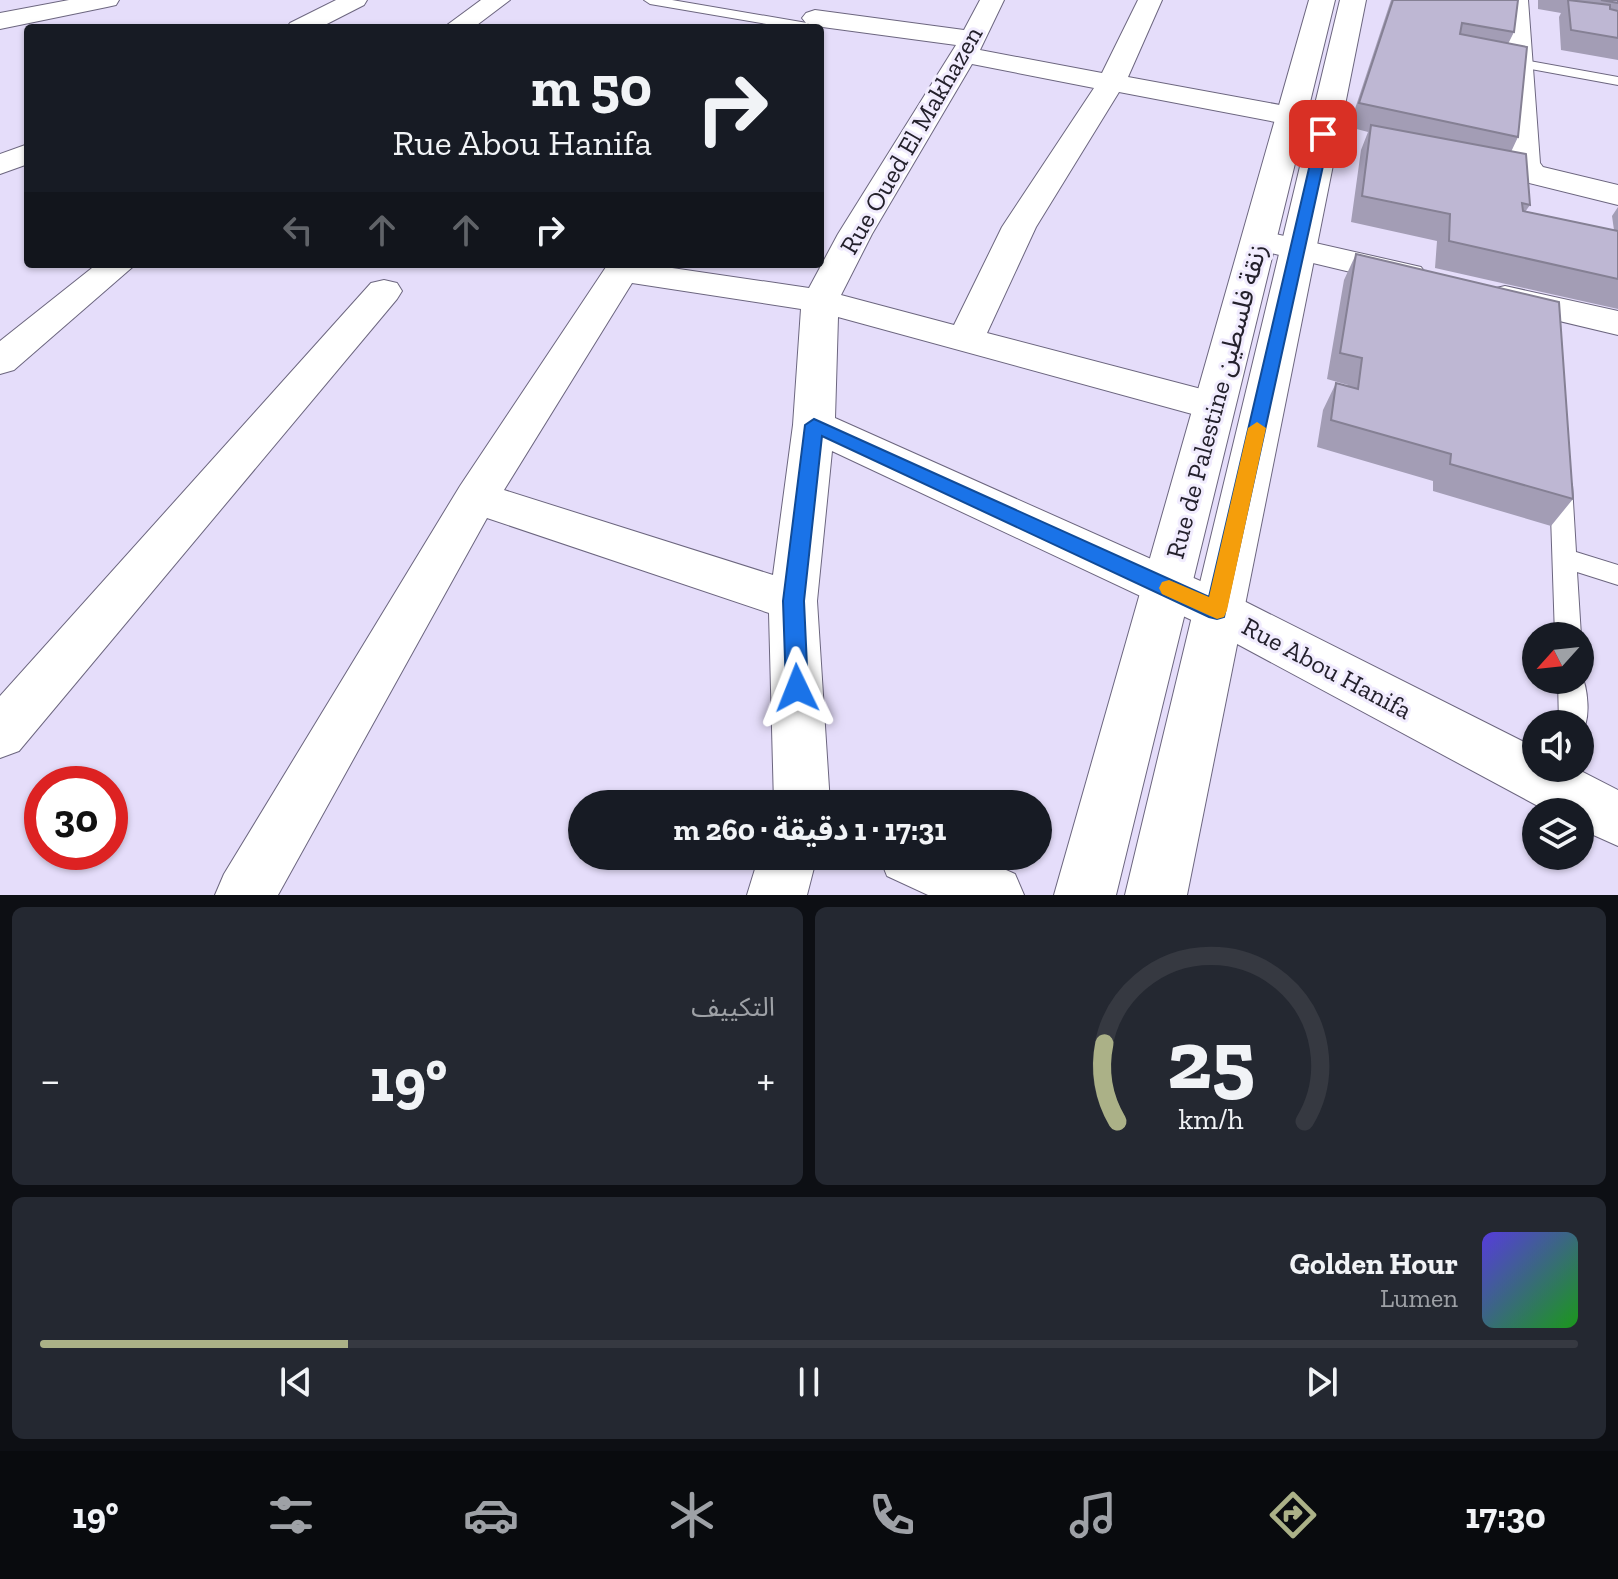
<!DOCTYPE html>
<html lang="ar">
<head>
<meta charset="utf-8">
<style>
  :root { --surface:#171b24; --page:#242831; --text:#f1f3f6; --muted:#9ea1a6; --line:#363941; --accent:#abb187 }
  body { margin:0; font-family:"Zilla Slab","Noto Sans Arabic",serif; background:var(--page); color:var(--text); direction:rtl; height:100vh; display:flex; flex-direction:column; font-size:30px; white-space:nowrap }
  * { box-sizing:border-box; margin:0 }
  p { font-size:26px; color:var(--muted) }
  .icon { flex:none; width:44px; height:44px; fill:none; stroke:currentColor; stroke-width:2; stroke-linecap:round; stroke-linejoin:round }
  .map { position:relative; height:895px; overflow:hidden; direction:ltr }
  .sheet { display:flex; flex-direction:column; gap:12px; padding:12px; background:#0d0f14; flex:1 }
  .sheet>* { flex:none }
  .hud { position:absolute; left:24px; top:24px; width:800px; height:244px; border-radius:8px; box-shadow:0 2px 6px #0004; direction:rtl; background:#171b24; color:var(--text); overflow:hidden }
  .needle { width:52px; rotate:243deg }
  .buttons { position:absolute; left:1522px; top:622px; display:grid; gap:16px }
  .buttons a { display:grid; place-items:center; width:72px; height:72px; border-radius:50%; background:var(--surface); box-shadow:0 2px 6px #0004; font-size:40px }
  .speed { position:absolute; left:24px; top:766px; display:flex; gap:16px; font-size:40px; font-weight:700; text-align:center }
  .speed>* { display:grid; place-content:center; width:104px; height:104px; border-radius:50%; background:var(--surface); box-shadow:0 2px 6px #0004; line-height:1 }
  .speed .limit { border:12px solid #d22; background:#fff; color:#111 }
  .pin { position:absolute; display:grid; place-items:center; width:68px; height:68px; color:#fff; margin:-34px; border-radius:16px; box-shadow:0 4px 12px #0006 }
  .me { position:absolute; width:88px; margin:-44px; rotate:358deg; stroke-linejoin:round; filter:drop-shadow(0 0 6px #0008) }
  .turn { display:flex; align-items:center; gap:28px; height:168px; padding:0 40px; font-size:36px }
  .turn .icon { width:104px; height:104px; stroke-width:2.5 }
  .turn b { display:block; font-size:56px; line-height:68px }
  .lanes { display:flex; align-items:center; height:76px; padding:0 40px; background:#0003; justify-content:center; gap:40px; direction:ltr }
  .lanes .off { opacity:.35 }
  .big { font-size:60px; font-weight:700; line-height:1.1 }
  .sheet .card { flex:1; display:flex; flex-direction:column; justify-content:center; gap:12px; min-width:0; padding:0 28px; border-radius:12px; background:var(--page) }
  .sheet .dial { align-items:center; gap:0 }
  .dial svg { height:208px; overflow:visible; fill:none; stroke:var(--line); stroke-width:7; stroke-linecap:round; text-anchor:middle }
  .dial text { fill:var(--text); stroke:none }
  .song { display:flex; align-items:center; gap:24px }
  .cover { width:96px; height:96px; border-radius:12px; background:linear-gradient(135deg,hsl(250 70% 55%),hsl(120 70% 35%)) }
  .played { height:8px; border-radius:4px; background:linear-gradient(90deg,var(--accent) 20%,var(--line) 20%) }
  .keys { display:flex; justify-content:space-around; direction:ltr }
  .heat { display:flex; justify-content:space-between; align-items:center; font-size:44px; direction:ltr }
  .sheet .tiles { flex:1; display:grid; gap:12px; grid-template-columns:1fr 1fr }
  .card:last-child { grid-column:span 2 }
  .trip { position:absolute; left:568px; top:790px; width:484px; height:80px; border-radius:40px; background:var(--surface); box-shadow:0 2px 6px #0004; font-weight:700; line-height:80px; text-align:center; direction:rtl }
  .dock { display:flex; height:128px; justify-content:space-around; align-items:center; background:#090b0e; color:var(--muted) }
  .dock .icon { width:56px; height:56px }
  .dock .active { color:var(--accent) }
  .dock b { font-size:36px; color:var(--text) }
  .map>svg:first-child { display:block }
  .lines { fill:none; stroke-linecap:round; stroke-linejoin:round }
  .lane-casing { stroke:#6c667f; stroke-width:2 }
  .street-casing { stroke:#6c667f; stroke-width:2 }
  .secondary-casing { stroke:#6c667f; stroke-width:2 }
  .lane { fill:#fff; fill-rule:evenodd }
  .street { fill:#fff; fill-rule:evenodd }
  .secondary { fill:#fff; fill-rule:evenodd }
  .wall { fill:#a39db5 }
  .building { fill:#beb7d3; stroke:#858094; stroke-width:2 }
  .route { fill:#1a73e8; stroke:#114b97; stroke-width:2 }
  .slow { fill:#f59e0b }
  .labels { text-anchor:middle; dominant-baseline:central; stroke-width:6; stroke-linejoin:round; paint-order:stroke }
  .street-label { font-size:26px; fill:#24212c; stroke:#f1ecfe }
</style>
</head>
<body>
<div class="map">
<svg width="1618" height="895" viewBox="0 0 1618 895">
  <rect width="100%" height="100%" fill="#e5ddfa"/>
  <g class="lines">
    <g class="lane-casing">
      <path id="lane" d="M644,0H672L807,23L814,27L790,28L650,4Z
        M1519,59L1618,77V85L1514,66V60Z
        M1561,477L1569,479L1572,485L1576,552L1618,565V585L1577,572L1581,636L1580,638L1555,636L1550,485L1553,479Z
        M1580,672C1588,686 1592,722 1580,734V724H1559L1558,680H1580Z"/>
    </g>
    <g class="street-casing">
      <path id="street" d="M69,0H119L116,5L107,7L0,29V13Z
        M336,0H367L364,5L319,28H286L290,23Z
        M481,0H510L473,28H443Z
        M980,0H1004L980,50L1102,73L1138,0H1162L1128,77L1291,107L1301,110L1306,116L1301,122L1291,125L1119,92L1036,227L987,333L1228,396L1234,406L1228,416L1214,420L838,317L835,418L1234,596L1536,748V768H1575L1618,790V846L1580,829V812H1549L1200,624L832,451L817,601L830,804H774L769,613L487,518L278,895H215L224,874L460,486L608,264H645L809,288L838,234L956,45L815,26L806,23L802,18L806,13L815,10L964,30ZM972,64L1094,88L1002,227L954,325L841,295L872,234ZM632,283L801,309L793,425L773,575L504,490Z
        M1504,0H1528L1540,163L1543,167L1618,185V205L1521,181L1510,163Z
        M28,144V164L0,174V154Z
        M1258,230L1421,267L1427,275L1421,283L1409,286L1246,247L1241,240L1246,233Z
        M97,264H136L14,370L0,374V341Z
        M384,280L397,283L402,291L397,299L19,751L0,758V696L371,283Z
        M1505,286L1618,311V335L1492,305L1487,297L1492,289Z
        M759,856H817L807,895H747Z
        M879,856H975L1015,874L1024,895H928L887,876Z"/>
    </g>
    <g class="secondary-casing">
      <path id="secondary" d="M1309,0H1335L1116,895H1054Z
        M1340,0H1366L1187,895H1125Z"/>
    </g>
    <use href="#lane" class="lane"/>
    <use href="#street" class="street"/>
    <use href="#secondary" class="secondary"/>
  </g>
  <path class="wall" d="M1391,0H1518L1514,32L1508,44L1518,137L1511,152L1530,205L1525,212L1614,230L1612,216L1618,207V309L1435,268L1437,241L1351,222L1361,150L1368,132L1349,127Z
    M1538,0H1618V60L1561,50L1559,17L1561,13L1538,9Z
    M1356,254L1573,499L1551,526L1433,491V481L1317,447L1323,410L1336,383L1348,386V385L1327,379L1344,280Z"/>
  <path class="building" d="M1393,0H1518L1514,32L1462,23L1460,34L1527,47L1518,137L1359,103Z
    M1568,0L1610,5V9L1618,11V38L1571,30Z
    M1601,0H1618V3Z
    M1371,125L1526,154L1530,205L1522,203L1523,211L1618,231V279L1449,241L1450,214L1362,196Z
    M1356,254L1559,302L1573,499L1450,464L1451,454L1331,420L1336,383L1358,389L1362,358L1340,353Z"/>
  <path class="route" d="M1323,131L1330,134L1224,617L1217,619L1209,617L822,436L804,601L808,688L805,695L797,698L789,695L786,688L783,601L805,425L814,419L1209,597L1317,134Z"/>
  <path class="slow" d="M1257,422L1266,428L1227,610L1224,617L1217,619L1162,594L1159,588L1162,582L1169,580L1209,597L1248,428Z"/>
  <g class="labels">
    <g class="street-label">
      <text transform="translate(911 140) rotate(-60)">Rue Oued El Makhazen</text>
      <text transform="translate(1216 401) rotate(-75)">Rue de Palestine زنقة فلسطين</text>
      <text transform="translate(1327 668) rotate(28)">Rue Abou Hanifa</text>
    </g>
  </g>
</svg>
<div class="buttons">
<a><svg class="needle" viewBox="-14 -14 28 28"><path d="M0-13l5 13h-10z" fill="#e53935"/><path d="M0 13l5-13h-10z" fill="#9ea1a6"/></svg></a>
<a><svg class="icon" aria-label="sound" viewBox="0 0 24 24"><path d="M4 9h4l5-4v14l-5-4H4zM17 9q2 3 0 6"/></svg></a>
<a><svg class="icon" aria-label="layers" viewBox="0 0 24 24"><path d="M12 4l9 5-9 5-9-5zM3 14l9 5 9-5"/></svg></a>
</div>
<div class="speed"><div class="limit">30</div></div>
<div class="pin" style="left:1323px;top:134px;background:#d93025"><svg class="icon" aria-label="arrive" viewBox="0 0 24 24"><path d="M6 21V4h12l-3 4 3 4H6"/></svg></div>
<svg class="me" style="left:797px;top:688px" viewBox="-20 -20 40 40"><path d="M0-17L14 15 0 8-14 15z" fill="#1a73e8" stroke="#fff" stroke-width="4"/></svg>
<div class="trip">17:31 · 1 دقيقة · 260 m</div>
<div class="hud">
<div class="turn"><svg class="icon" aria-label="right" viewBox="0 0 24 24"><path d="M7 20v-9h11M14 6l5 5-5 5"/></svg><div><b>50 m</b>Rue Abou Hanifa</div></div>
<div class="lanes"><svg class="icon off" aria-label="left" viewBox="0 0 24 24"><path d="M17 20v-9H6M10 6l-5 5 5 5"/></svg><svg class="icon off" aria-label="ahead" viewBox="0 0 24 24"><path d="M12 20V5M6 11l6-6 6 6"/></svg><svg class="icon off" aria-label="ahead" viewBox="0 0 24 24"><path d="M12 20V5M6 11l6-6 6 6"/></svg><svg class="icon" aria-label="right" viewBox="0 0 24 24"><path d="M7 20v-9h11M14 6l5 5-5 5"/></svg></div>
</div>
</div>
<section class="sheet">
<div class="tiles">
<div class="card dial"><svg viewBox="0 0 100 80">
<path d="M14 69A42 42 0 1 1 86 69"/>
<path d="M14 69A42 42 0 0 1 9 39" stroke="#abb187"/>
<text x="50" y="56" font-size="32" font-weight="700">25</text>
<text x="50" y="72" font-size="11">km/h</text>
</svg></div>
<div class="card"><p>التكييف</p>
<div class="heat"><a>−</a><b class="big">19°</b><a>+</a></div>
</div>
<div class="card">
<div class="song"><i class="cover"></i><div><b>Golden Hour</b><p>Lumen</p></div></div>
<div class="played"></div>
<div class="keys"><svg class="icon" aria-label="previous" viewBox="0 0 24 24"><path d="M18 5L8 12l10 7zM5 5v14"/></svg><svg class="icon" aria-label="pause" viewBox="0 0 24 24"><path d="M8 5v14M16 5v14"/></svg><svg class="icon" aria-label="next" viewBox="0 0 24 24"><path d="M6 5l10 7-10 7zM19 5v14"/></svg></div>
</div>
</div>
</section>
<nav class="dock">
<b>17:30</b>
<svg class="icon active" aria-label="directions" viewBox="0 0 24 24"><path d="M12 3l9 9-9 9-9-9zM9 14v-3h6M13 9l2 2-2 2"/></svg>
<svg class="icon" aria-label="music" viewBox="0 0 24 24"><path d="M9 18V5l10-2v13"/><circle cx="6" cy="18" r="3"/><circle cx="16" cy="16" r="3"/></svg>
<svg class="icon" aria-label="phone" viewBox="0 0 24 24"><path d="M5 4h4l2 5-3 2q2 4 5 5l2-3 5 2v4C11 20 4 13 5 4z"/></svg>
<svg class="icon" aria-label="climate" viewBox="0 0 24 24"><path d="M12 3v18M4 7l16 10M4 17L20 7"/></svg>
<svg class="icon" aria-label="car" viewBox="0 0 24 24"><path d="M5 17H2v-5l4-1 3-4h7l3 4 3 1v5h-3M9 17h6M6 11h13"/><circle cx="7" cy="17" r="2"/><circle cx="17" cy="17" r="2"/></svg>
<svg class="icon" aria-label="filters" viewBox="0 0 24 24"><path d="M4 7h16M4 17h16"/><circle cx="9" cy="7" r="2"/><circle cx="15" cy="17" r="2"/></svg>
<b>19°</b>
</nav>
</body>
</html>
